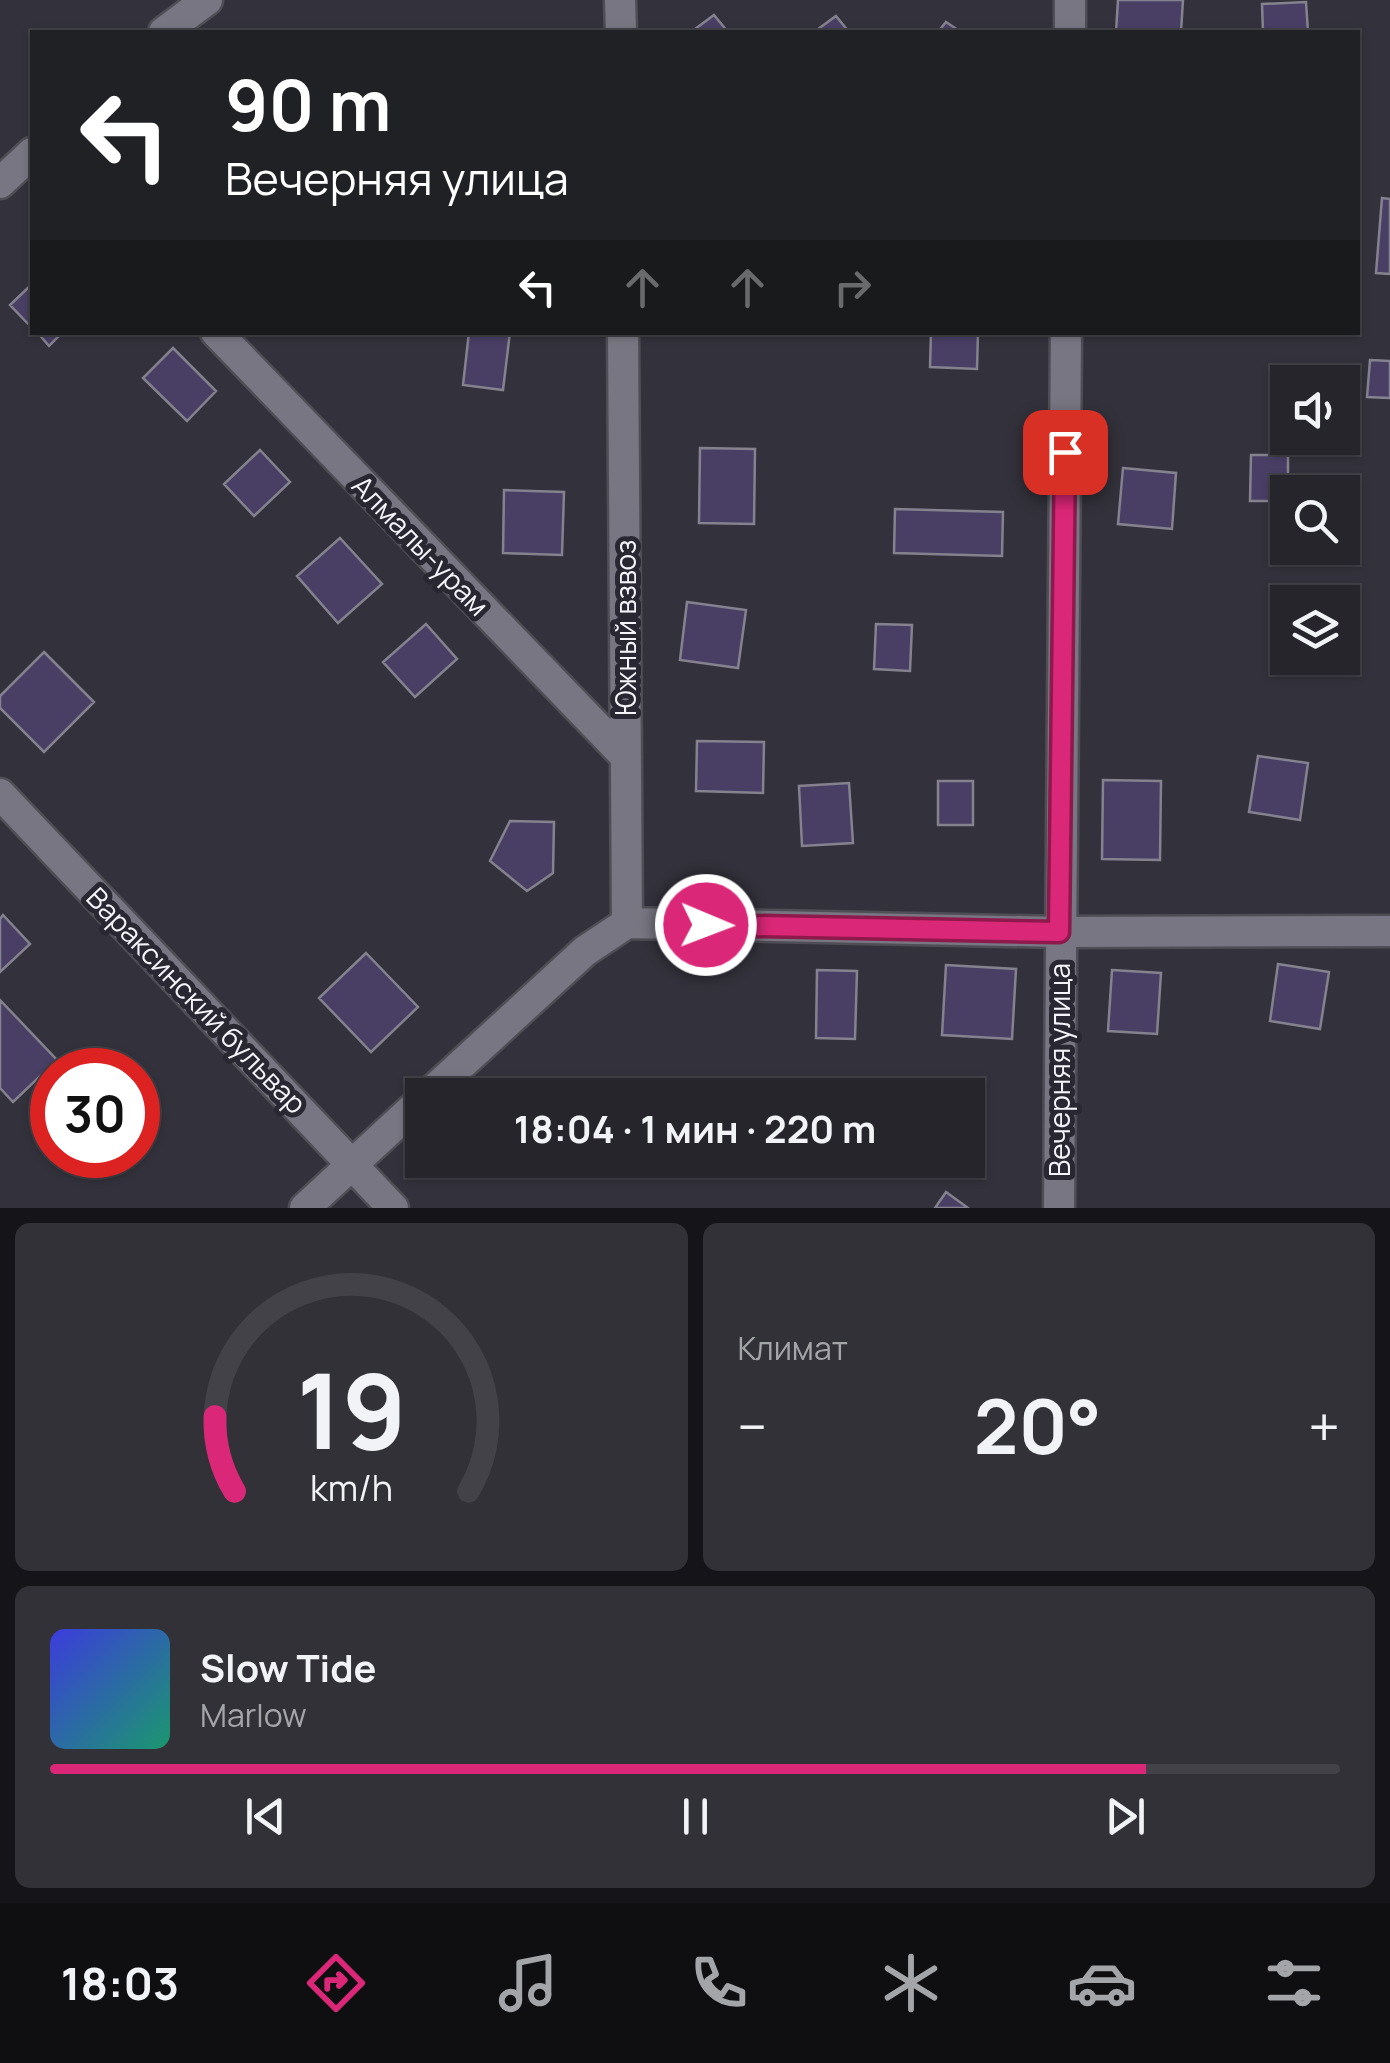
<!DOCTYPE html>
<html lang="ru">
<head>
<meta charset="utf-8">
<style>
  :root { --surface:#26252c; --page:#323138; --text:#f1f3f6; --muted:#a4a5a9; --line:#424248; --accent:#db2777 }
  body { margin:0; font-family:Manrope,sans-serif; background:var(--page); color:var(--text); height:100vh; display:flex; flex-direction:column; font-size:38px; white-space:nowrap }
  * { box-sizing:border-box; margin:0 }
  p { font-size:32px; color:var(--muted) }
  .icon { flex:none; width:55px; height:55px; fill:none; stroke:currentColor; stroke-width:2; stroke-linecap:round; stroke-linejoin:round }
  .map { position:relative; height:1208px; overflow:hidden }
  .side { display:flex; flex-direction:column; gap:15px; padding:15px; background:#151418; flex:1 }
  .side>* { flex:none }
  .hud { position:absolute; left:30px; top:30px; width:1330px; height:305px; border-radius:0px; box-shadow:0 2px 8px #0004,0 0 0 2px var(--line); background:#202124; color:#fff; overflow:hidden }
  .fabs { position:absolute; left:1270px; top:365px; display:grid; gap:20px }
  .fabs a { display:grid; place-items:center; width:90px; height:90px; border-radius:0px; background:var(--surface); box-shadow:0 2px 8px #0004,0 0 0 2px var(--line); font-size:50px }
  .speed { position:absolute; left:30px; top:1048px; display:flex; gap:20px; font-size:50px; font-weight:700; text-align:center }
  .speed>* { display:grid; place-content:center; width:130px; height:130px; border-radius:50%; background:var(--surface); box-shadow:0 2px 8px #0004,0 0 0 2px var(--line); line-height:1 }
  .speed .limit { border:15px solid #d22; background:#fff; color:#111 }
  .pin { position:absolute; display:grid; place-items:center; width:85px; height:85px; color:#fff; margin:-42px; border-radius:20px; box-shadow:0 5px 15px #0006 }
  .me { position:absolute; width:110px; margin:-55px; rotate:91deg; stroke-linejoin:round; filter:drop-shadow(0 0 8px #0008) }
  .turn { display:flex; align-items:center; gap:35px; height:210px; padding:0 30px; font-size:45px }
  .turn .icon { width:130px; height:130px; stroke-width:2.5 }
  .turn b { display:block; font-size:70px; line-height:85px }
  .lanes { display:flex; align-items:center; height:95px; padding:0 30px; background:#0003; justify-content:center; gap:50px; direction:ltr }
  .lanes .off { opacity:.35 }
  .big { font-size:75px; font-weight:700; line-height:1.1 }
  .side .widget { flex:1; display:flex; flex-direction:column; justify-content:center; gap:15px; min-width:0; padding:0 35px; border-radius:15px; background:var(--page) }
  .side .dial { align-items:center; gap:0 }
  .dial svg { height:260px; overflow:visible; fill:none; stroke:var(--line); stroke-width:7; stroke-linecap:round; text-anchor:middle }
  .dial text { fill:var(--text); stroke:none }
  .song { display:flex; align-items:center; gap:30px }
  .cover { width:120px; height:120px; border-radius:15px; background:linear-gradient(135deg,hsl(240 70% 55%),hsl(160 70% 35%)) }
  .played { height:10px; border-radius:5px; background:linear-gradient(90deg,var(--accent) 85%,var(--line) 85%) }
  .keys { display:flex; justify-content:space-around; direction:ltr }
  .heat { display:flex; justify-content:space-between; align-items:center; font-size:55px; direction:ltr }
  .side .tiles { flex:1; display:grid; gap:15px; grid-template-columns:1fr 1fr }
  .widget:last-child { grid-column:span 2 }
  .trip { position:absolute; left:405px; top:1078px; width:580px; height:100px; border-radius:0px; background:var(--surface); box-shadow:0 2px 8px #0004,0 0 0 2px var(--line); font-weight:700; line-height:100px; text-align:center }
  .menu { display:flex; height:160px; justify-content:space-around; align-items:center; background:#0f0f12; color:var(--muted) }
  .menu .icon { width:70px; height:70px }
  .menu .selected { color:var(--accent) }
  .menu b { font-size:45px; color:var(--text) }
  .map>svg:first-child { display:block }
  .building { fill:#493f65; stroke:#85828f; stroke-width:2.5 }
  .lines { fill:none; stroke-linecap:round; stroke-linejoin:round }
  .minor-casing { stroke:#4f4e56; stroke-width:35 }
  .minor { stroke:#787682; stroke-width:30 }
  .route-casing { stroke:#8e194d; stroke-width:25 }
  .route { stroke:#db2777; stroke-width:18 }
  .labels { text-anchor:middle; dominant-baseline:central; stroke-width:10; stroke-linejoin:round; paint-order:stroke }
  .street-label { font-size:28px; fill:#f5f4fb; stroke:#292731 }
</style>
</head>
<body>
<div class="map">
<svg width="1390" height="1208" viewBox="0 0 1390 1208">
  <rect width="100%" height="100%" fill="#33313b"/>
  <path class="building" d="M1118,0H1183L1181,32H1116Z
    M1306,2L1308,32H1263L1262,4Z
    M714,15L728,32H691Z
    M836,16L849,32H814Z
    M946,22L961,32H938Z
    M1382,198L1390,199V274L1376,273Z
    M32,284V328L10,305Z
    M37,332H63L49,346Z
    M469,332H510L503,390L463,385Z
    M931,332H978L977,369L930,367Z
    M173,348L216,391L187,421L143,378Z
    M1370,360L1390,361V398L1367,397Z
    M700,448L755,449L754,524L699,523Z
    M260,450L290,482L254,516L224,484Z
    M1251,455H1288V501H1250Z
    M1123,468L1176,473L1172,529L1118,524Z
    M504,490L564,492L562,555L503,553Z
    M895,509L1003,512L1002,556L894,553Z
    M340,538L382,584L338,623L297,576Z
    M687,602L746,610L738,668L680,660Z
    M426,624L457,659L415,697L383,662Z
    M876,624L912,625L910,671L874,669Z
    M44,652L94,702L44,752L0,708V696Z
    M697,741L764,742L763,793L696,791Z
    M1258,756L1308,763L1300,820L1249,812Z
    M1103,780L1161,781L1160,860L1102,859Z
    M938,781H973V825H938Z
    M849,783L853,843L802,846L799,786Z
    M510,821L554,822L553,873L527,891L490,861Z
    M3,915L30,944L0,972V919Z
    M366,953L418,1007L371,1052L319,998Z
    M1278,964L1329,972L1320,1029L1270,1021Z
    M946,965L1016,969L1012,1039L942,1035Z
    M817,970L857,971L855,1039L816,1038Z
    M1112,970L1161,973L1157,1034L1108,1031Z
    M0,1000L57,1060L13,1102L0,1088Z
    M946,1192L968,1208H935Z"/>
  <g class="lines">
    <g class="minor-casing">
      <path id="minor" d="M620,0L621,32
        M164,32L207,0
        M1070,32V0
        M0,183L32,153
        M216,332L626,757
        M623,332L627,923
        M0,794L393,1208
        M428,1095L585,951L627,923L1059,932L1390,931
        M305,1208L422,1100
        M1059,1208L1066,332"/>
    </g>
    <use href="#minor" class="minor"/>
  </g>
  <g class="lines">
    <g class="route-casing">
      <path id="route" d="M706,925L1059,932L1065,452"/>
    </g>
    <use href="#route" class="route"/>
  </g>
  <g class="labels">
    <g class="street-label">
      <text transform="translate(421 545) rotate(46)">Алмалы-урам</text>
      <text transform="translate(625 628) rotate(-90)">Южный взвоз</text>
      <text transform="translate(197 1000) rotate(46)">Вараксинский бульвар</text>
      <text transform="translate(1059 1070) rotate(-90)">Вечерняя улица</text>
    </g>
  </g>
</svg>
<div class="fabs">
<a><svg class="icon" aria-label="sound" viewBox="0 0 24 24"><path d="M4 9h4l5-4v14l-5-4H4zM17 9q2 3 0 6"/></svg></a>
<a><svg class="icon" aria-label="search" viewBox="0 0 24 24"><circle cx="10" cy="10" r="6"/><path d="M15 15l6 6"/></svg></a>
<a><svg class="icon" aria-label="layers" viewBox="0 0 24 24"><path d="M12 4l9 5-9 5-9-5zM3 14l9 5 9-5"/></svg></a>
</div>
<div class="speed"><div class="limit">30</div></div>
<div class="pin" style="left:1065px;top:452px;background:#d93025"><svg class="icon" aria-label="arrive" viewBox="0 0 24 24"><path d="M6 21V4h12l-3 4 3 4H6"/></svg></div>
<svg class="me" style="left:706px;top:925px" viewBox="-20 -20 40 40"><circle r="17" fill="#db2777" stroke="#fff" stroke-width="3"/><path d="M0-11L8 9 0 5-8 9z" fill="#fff"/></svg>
<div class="trip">18:04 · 1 мин · 220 m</div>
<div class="hud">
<div class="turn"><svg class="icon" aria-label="left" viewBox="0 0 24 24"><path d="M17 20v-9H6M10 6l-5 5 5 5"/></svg><div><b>90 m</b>Вечерняя улица</div></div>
<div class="lanes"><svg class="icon" aria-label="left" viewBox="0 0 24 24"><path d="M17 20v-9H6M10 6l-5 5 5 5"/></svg><svg class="icon off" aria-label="ahead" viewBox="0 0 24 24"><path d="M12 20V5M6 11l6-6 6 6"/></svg><svg class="icon off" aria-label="ahead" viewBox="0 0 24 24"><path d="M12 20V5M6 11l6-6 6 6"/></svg><svg class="icon off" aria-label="right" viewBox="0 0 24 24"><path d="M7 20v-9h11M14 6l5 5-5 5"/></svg></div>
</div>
</div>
<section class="side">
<div class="tiles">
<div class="widget dial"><svg viewBox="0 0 100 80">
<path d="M14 69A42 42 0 1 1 86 69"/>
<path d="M14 69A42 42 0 0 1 8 46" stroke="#db2777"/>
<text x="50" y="56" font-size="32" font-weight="700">19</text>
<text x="50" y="72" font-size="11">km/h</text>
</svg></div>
<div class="widget"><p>Климат</p>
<div class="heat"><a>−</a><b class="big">20°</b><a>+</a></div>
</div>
<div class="widget">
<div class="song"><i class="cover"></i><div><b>Slow Tide</b><p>Marlow</p></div></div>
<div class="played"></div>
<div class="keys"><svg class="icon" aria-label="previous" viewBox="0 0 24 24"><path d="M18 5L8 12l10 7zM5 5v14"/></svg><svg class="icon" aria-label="pause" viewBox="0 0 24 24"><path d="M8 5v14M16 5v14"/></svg><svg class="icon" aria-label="next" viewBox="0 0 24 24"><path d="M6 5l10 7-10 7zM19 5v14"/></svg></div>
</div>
</div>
</section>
<nav class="menu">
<b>18:03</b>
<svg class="icon selected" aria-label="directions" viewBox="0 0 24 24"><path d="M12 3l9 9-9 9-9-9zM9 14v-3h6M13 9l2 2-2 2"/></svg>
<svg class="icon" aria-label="music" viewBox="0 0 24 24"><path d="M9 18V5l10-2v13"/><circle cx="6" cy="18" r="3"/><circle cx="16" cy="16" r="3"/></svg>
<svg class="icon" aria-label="phone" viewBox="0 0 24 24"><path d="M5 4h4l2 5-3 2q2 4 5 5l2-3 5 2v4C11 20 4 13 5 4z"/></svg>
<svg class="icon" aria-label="climate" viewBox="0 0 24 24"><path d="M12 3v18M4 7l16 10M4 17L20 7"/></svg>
<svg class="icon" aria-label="car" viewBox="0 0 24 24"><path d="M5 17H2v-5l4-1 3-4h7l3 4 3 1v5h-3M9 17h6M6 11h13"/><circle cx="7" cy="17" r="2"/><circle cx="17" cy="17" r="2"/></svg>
<svg class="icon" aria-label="filters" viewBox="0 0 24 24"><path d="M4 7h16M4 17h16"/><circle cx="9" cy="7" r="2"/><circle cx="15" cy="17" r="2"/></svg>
</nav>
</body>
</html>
